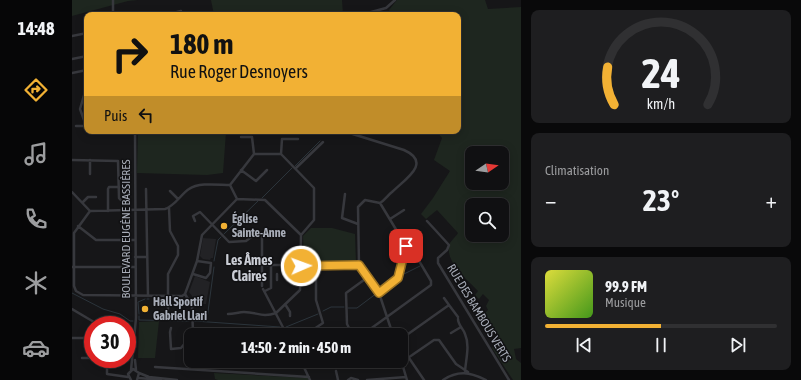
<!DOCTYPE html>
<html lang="fr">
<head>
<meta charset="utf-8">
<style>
  :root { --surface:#101012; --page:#1e1e20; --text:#f1f3f6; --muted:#9c9d9f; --line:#303032; --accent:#f2b134 }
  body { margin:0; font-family:"Asap Condensed",sans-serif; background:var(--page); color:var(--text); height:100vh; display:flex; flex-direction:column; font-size:15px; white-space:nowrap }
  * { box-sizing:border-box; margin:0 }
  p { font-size:13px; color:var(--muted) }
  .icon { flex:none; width:22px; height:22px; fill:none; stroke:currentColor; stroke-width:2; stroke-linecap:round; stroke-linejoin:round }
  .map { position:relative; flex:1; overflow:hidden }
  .details { display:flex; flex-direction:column; gap:10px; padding:10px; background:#09090a; width:280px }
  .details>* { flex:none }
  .top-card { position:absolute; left:12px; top:12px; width:377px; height:122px; border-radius:8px; box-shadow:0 2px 10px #0003,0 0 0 1px var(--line); background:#f2b134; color:#111; overflow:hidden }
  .needle { width:26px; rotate:77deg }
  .fabs { position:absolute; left:393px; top:146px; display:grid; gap:8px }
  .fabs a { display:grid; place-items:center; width:44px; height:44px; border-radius:8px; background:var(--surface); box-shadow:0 2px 10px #0003,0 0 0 1px var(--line); font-size:20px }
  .speed { position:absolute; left:12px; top:316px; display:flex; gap:8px; font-size:20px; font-weight:700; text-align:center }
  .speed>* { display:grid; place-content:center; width:52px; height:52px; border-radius:50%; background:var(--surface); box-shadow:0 2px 10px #0003,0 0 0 1px var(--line); line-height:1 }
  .speed .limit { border:6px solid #d22; background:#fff; color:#111 }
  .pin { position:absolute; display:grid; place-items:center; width:34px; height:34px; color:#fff; margin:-17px; border-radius:8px; box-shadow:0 2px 6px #0006 }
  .me { position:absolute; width:44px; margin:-22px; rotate:88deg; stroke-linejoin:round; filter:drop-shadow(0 0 3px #0008) }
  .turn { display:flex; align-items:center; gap:14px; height:84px; padding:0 20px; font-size:18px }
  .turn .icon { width:52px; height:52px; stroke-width:2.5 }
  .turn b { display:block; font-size:28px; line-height:34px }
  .then { display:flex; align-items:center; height:38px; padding:0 20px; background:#0003; gap:8px; font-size:15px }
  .big { font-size:30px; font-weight:700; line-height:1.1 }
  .details .card { flex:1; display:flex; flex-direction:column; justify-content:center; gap:6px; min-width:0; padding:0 14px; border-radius:8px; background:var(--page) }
  .details .dial { align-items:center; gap:0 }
  .dial svg { height:104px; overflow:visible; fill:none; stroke:var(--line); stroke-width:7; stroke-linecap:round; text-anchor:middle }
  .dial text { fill:var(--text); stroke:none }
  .song { display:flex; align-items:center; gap:12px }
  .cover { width:48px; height:48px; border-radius:6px; background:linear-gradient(135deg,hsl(60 70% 55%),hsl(100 70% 35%)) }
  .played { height:4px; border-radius:2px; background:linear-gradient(90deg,var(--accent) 50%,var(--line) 50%) }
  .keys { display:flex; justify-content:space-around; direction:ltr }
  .heat { display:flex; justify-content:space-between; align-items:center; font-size:22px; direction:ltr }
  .trip { position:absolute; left:112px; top:328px; width:224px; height:40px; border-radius:8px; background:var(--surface); box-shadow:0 2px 10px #0003,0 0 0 1px var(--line); font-weight:700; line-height:40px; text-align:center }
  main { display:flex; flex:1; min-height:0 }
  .tab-bar { display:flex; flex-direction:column; width:72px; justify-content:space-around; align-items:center; background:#060607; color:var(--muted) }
  .tab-bar .icon { width:28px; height:28px }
  .tab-bar .on { color:var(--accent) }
  .tab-bar b { font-size:18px; color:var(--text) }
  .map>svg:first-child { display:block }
  .built { fill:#222225 }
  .green { fill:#1e261f; fill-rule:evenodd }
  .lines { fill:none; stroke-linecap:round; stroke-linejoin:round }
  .stream { stroke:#2c353c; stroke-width:1 }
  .minor { stroke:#37383d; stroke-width:2.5 }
  .route-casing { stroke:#9d7322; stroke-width:10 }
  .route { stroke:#f2b134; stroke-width:7 }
  .poi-dot { fill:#f2b134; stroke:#111113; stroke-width:1.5 }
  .labels { text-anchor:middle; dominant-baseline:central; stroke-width:3; stroke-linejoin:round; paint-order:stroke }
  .poi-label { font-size:12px; font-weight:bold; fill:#a8adb8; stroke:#111113; text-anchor:start }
  .street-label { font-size:12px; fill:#a8adb8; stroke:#111113 }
  .quarter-label { font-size:14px; font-weight:bold; fill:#c9ccd4; stroke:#111113 }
</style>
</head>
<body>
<main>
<nav class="tab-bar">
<b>14:48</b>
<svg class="icon on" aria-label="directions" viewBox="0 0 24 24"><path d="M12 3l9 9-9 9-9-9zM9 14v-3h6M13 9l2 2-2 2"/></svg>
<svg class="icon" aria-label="music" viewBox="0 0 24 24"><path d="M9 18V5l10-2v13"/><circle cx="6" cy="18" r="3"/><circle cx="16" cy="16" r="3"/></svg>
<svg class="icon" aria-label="phone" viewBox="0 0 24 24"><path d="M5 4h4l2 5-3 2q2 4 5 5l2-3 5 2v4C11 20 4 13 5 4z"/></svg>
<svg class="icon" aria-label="climate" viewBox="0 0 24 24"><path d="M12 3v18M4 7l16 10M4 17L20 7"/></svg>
<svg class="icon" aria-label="car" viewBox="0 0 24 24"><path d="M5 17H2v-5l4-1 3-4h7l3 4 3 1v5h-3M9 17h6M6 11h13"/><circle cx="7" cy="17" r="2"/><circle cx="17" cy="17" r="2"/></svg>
</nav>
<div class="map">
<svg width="449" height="380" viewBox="0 0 449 380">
  <rect width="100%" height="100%" fill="#161618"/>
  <path class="built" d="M131,238L144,239L141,258H139L138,260L131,259L128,256Z
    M123,276L138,282L134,304H126L117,292Z"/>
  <path class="green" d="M0,0H66L56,1L0,16Z
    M137,0H270L271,15H142L139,0Z
    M325,0H413L416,9L449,7V348L442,349L444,359L449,363V380H441L420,348L426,340L411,315L416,310L414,306L417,300L411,294L407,299L403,295L406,291C396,280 371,261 378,243C380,240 384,236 386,233L365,210L354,219L349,214L361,198L378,171L362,160L370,138L364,131H386V15H320L317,10ZM400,153H430V183H400ZM400,205H430V235H400Z
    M66,131H157L154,132L151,173L135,175L65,173Z
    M239,228H260L283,234L284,263H232L231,236Z
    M87,321L83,358H66L67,322Z
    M142,373L236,378L237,380H146L143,379Z"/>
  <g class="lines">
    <path class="stream" d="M223,166L248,141
      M190,198L220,168
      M152,234L186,201
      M142,261L146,240L149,237
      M328,276L348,266
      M0,293L31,309L48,314L58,321H61
      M75,299H77
      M276,308H285L305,293
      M251,311L259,307H272
      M67,314L66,302L73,299
      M67,316V320L117,321
      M131,320L135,319L142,267
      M122,321L208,327
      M214,327L246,314"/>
    <path class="minor" d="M41,15V0
      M72,15L74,13L97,14L109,11L110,15
      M288,15L314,8L323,0
      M0,36L15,33
      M0,59L15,56
      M0,73L15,70
      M12,120L8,109L15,85
      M4,126H15
      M271,131L332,150C361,163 332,180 320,192C316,195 313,200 308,203
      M169,137H180L182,154
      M209,154L210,139H226
      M0,160L46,161L47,198L49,200
      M18,160V174
      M224,168L251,142
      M169,170L184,181L195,170
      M158,185L182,154H209L242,188V220L229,235
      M158,185L165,199
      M74,189L76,296
      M98,191L106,199
      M0,192L18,211
      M273,194L270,218L286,224
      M11,202L16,197H24
      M308,203L334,246
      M18,211L2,233V286L4,291L11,295L110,296L113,294L125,261L130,235L165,199L193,200L229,235
      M18,211L93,209C103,206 109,194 117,189C127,182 147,185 158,185
      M36,211V189L37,187H47
      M318,219L332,210
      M123,221L121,216L128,212L157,242L174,241L187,231L190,235V286
      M355,221L377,245L375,250L366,258V263L437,380
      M6,226L24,240H63
      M63,257H75
      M190,265H287L307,293L321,335
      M287,265L286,207L293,200L308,203
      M0,267H63
      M121,274L134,278L138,273L139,263L125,261
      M205,280V274
      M191,289L215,335
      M193,291L199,288V265
      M307,293L326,278L334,246
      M113,294L120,306L121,333L134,335
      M372,298L377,305
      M213,304L218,312V316
      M0,309L27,325
      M96,309V274L106,255V246L98,231L97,208
      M156,314C162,314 167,312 172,312C185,312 190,318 204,313L228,290L229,235
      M386,319C386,325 391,328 393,334C398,345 394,359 393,371
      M99,328L98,332L99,349L109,348L119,336
      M379,333L389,327
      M291,334L277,328L275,324L274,293L296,277
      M233,335L251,323L244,300V265
      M290,335L359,285V281L340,249L334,246
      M55,337L63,338
      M0,338H21
      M329,339L377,305L386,317
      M10,358H21
      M337,358L352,380
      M35,359V374L56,377
      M39,359L56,360
      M63,360L64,370
      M329,360L335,380
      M229,361L238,380
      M330,362L362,340H367L384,364L396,372
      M83,367L237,377
      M59,370L64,318L63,131
      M264,371L266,380
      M67,373L77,377L105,380
      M67,378L89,380
      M59,380L56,374L61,369L67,373L65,380
      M276,380L279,378L286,380
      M295,380L334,377
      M371,380C386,370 398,372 414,380"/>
  </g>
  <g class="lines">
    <g class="route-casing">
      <path id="route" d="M229,266L287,265L307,293L326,278L334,246"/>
    </g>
    <use href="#route" class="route"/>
  </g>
  <g class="poi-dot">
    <circle cx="152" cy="226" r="4"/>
    <circle cx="73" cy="309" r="4"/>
  </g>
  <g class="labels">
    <g class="poi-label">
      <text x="160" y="219">Église<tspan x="160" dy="14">Sainte-Anne</tspan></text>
      <text x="81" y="302">Hall Sportif<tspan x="81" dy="14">Gabriel Llari</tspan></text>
    </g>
    <g class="street-label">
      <text transform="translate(54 229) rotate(-90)">BOULEVARD EUGÈNE BASSIÈRES</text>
      <text transform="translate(407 313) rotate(59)">RUE DES BAMBOUS VERTS</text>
    </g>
    <g class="quarter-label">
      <text x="177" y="260">Les Âmes<tspan x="177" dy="16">Claires</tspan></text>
    </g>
  </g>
</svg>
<div class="fabs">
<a><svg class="needle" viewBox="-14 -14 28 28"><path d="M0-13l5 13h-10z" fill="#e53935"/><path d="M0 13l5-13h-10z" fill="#9c9d9f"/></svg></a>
<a><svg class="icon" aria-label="search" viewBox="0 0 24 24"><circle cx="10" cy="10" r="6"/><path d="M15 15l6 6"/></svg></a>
</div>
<div class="speed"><div class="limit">30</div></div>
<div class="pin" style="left:334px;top:246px;background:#d93025"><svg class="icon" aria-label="arrive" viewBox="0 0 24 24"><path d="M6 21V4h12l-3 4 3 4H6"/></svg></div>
<svg class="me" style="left:229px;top:266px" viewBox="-20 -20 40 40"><circle r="17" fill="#f2b134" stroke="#fff" stroke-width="3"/><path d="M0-11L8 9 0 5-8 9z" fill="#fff"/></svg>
<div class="trip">14:50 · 2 min · 450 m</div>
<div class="top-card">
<div class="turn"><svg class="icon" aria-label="right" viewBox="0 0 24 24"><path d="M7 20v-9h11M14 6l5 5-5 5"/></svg><div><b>180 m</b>Rue Roger Desnoyers</div></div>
<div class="then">Puis<svg class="icon" aria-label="left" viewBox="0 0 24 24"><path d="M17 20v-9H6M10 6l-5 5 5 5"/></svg></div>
</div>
</div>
<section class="details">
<div class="card dial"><svg viewBox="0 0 100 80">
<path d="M14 69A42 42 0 1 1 86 69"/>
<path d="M14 69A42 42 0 0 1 9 40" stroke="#f2b134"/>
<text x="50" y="56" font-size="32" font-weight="700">24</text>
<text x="50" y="72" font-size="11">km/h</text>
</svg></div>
<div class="card"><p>Climatisation</p>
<div class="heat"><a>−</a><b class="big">23°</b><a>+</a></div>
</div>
<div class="card">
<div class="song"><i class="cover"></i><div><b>99.9 FM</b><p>Musique</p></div></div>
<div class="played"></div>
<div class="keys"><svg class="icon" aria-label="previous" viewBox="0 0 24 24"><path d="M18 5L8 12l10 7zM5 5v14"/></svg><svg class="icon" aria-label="pause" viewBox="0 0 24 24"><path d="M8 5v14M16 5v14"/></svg><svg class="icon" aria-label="next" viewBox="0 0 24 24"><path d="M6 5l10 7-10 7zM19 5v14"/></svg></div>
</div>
</section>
</main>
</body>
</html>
